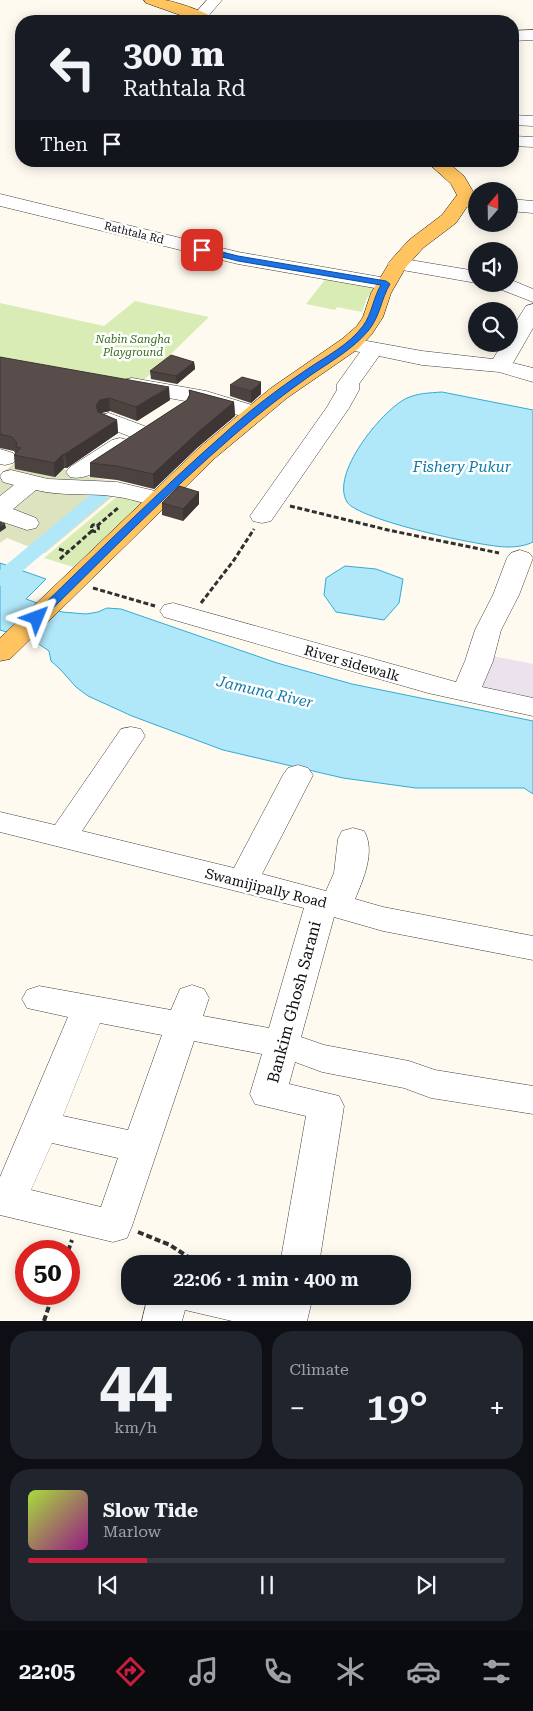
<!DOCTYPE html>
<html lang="en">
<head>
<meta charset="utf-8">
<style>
  :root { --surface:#171b24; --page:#20242c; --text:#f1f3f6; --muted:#9ea1a6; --line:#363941; --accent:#c81d3c }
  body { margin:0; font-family:"Roboto Serif",serif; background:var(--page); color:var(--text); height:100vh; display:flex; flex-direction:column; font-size:19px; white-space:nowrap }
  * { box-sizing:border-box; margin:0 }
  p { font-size:16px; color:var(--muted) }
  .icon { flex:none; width:28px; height:28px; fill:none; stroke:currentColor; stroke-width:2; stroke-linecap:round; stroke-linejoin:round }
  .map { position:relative; height:1321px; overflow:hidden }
  .drawer { display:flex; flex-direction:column; gap:10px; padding:10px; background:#0d0f14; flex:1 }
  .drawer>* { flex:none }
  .top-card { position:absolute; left:15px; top:15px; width:504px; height:152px; border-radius:20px; box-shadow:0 2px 12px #0003; background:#171b24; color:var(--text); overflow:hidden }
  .needle { width:32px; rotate:20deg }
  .tools { position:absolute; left:468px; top:182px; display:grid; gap:10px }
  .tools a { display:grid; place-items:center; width:50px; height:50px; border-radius:50%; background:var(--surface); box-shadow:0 2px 12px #0003; font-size:25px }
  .speed { position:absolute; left:15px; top:1240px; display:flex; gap:10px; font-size:25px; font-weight:700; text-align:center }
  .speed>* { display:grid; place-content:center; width:65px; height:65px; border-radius:50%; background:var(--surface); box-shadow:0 2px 12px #0003; line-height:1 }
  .speed .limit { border:8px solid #d22; background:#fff; color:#111 }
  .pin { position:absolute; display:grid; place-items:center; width:42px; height:42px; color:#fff; margin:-21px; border-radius:10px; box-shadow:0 2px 8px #0006 }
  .me { position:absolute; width:55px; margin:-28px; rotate:46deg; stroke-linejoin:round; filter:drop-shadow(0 0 4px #0008) }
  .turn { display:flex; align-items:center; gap:18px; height:105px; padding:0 25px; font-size:22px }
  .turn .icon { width:65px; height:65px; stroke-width:2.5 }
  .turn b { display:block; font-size:35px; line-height:42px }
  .then { display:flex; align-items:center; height:48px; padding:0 25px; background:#0003; gap:10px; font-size:19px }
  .big { font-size:38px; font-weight:600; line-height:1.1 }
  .drawer .card { flex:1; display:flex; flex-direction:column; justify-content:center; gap:8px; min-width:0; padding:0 18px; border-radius:20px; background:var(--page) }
  .drawer .dial { align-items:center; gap:0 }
  .dial b { font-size:65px; line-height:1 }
  .song { display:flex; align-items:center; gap:15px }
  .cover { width:60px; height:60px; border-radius:8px; background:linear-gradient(135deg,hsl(80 70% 55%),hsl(310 70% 35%)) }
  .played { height:5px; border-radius:2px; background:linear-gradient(90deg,var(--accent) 25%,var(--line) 25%) }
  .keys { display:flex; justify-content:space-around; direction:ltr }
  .heat { display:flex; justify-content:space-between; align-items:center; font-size:28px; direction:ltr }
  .drawer .tiles { flex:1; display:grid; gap:10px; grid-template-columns:1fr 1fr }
  .card:last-child { grid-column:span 2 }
  .trip { position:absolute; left:121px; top:1255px; width:290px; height:50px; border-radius:20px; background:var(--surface); box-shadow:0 2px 12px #0003; font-weight:600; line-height:50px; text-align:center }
  .tab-bar { display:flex; height:80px; justify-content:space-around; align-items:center; background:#090b0e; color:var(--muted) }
  .tab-bar .icon { width:35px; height:35px }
  .tab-bar .on { color:var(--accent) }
  .tab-bar b { font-size:22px; color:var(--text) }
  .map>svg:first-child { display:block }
  .industrial { fill:#ebe2ed }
  .green { fill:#d9ecb6 }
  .cemetery { fill:#dce3be }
  .water { fill:#b0e8fa; stroke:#32abd6 }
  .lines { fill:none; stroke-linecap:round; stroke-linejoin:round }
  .canal { fill:#b0e8fa; fill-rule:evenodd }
  .minor-casing { stroke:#414141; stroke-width:1 }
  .major-casing { stroke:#1f1f1f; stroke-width:1 }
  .path-far1 { stroke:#303030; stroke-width:3; stroke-dasharray:5 2.5; stroke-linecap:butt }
  .path { stroke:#303030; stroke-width:4; stroke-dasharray:6 3; stroke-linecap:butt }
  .minor { fill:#fff; fill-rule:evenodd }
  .major { fill:#ffc35f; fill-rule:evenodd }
  .wall { fill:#4c4240 }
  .shaded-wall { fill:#3e3634 }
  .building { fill:#584d4a; stroke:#3e3634 }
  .route { fill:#1a73e8; stroke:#114b97 }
  .labels { text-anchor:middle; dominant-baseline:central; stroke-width:5; stroke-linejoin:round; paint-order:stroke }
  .far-street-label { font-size:11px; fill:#0e0e0e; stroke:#fff }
  .far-park-label { font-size:11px; font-style:italic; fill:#356b1a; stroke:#fff }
  .street-label { font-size:14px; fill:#0e0e0e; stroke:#fff }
  .water-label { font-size:15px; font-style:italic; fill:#0f7aa9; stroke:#fff }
  .near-street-label { font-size:16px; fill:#0e0e0e; stroke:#fff }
</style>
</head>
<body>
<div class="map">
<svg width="533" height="1321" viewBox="0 0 533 1321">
  <rect width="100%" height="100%" fill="#fffaef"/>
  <path class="industrial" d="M492,656L533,664V701L482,690Z"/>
  <path class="green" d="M328,276L377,284L367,298L362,312L337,307L335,310L306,304Z
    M135,301L209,317L140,384L0,360V303L104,326Z
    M120,494L145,502L73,567L44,558Z"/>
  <path class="cemetery" d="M23,456L89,477L124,483L117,493L45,553L7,538L0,543V475Z"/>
  <path class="water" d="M442,392L533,410V542C525,546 516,547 507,547C483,547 358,520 347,502C330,474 381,412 405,399C417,393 429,393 442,392Z
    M0,563L46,579L26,599L62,612L86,614L98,612L107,608L121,609L277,663L352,684L533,721V794L524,788H416L343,778L223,750L132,716L88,696L76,687L60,669L51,661L49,651L33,640L0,630Z
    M345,566L376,569L403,579L399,603L384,620L336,612L324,595L326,578Z"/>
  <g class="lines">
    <path class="canal" d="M100,491L106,492L109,496L106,500L7,584L0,586V570L94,492Z"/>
    <g class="minor-casing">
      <path id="minor" d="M207,0H222L205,20H195L192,17Z
        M533,30V40L512,41V31Z
        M512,115L533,116V126L512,125Z
        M512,136L533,137V147L512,146Z
        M0,194L238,252L386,278L393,280L396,284L393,288L386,290L238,264L0,206Z
        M463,195L476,196V208L456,205L454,201L456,197Z
        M509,199L533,201V213L509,211Z
        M398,258L476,271V283L391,268L388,264L391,260Z
        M509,279L533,289V302L497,288L494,284H509Z
        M533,304V328L513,363L533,368V382L499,372L422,365L379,356L359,384V390L349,408L271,521L262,523L253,521L250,516L327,407L337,390V384L360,352L348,350L345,345L348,340L356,339L422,351L493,359L502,344H509V333L526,306Z
        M132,378L206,391L262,408L265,413L262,418L254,420L202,404L124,390L121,385L124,380Z
        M109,413L147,427L151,432L147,437L139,439L131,437L101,425L98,420L101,415Z
        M120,438L128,440L132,445L128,450C112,461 90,482 70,477L66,472L70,467L112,440Z
        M0,449L13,453L17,458L13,463L5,465L0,464Z
        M11,470L48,479L117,482L168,494L171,499L168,504C151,508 135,499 118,497C91,492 63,497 36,490L13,509L36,518L39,523L36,528L27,530L0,521V496L14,485L3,482L0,476L3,472Z
        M520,550L529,553L533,558L519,595L501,630L493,661L482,687L533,698V716L428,693L164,617L160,611L164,605L173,603L456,682L465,661L475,630L493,595L507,558L511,553Z
        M131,727L141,729L145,736L82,831L234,868L283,775L288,768L298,765L308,768L313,775L262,874L326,891L334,873L338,839L342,831L353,828L364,831C376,851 363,880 355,899L383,907L533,936V960L383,931L334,917L301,1037L324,1045L409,1061L435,1070L533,1086V1114L431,1098L404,1088L322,1072L295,1062L289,1084L339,1096L344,1106L319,1264H280L306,1116L255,1104L250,1094L262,1054L194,1041L132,1226L127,1238L113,1242L0,1215V1177L68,1017L27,1008L22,999L27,990L39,986L171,1010L180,989L192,985L204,989L209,998L203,1016L269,1028L304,908L0,832V812L55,825L121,729ZM100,1023L162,1035L128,1130L63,1116ZM52,1143L118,1158L101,1207L31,1190Z
        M148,1296H313L307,1321H232L185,1310L182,1321H142Z"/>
    </g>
    <g class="major-casing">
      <path id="major" d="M144,0C150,0 157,0 164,0C174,1 211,13 217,21H197L146,3Z
        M426,161H446L464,176L475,195L456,223L423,248L406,267L391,293L383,317L372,334L358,349L287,398L215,458L10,659L0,661V638L199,448L271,388L342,339L357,326L363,317L371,293L391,260L409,240L442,215L457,195L451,184Z"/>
    </g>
    <path class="path-far1" d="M290,506L388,530L499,553
      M91.5 528a3.5 3.5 0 1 1 7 0a3.5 3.5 0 1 1-7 0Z
      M97,526L119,507
      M59,549L68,552
      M60,559L93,530
      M93,588L155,606
      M201,603L234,560L254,529"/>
    <path class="path" d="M138,1232L170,1245L199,1264
      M68,1251L72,1240
      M44,1321L53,1294"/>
    <use href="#minor" class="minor"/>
    <use href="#major" class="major"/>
  </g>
  <path class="wall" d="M0,357L170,400L137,421L110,411L101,413L117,420L118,433L67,468H64L55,477L15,469L14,455L15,453L14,451L0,448Z
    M194,362L195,369L177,384L151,379L150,371Z
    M230,385L261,394L251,403L230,396Z
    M189,390L234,402L235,416L198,447L154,489L117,480L90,477V463L187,400L189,396Z
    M199,492V504L183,521L162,515V503Z"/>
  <path class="shaded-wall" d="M194,362L195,369L177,384L176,376Z
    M261,382V394L251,403V391Z
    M169,387L170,400L137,421L136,407Z
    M109,398L110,411L101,413L96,419V405L100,400Z
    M234,402L235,416L198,447L154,489L153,474L197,433Z
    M117,420L118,433L67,468L65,454Z
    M63,454L64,468L55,477L54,463Z
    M199,492V504L183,521V509Z
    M5,524L6,528L0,532V527Z"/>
  <path class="building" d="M171,355L194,362L176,376L150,371Z
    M0,357L169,387L136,407L109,398L100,400L96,405L98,412L117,420L65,454H63L54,463L14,455L21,448L16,447L17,443L12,437L0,434Z
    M242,377L261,382L251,391L230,385Z
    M189,390L234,402L197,433L153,474L117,466L90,463L187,400L190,394Z
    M179,486L199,492L183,509L162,503Z
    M0,522L5,524L0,527Z"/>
  <path class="route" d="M202,247L238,256L386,281L390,284C381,299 380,317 368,331C353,349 330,362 311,375C284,394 258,414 233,436C166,494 104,558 41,620H33L31,618L33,615C96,554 159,491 225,433C250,410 278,389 306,370C325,357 349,345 363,326C372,314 373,298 381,285L238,261L199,251V248Z"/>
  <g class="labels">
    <g class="far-street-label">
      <text transform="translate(134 233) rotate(14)">Rathtala Rd</text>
    </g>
    <g class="far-park-label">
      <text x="133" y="339">Nabin Sangha<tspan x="133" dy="13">Playground</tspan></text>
    </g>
    <g class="street-label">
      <text transform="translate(352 663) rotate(16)">River sidewalk</text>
      <text transform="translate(266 888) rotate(14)">Swamijipally Road</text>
    </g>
    <g class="water-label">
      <text x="462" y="467">Fishery Pukur</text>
      <text transform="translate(265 692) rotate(13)">Jamuna River</text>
    </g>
    <g class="near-street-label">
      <text transform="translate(294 1002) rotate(-75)">Bankim Ghosh Sarani</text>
    </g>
  </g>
</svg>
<div class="tools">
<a><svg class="needle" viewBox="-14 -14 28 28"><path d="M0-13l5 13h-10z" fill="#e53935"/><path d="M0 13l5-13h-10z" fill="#9ea1a6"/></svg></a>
<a><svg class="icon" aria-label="sound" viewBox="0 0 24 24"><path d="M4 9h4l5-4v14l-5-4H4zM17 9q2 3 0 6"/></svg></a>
<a><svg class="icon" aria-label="search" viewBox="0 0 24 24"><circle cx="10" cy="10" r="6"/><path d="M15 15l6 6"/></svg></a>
</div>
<div class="speed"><div class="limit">50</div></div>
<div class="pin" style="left:202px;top:250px;background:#d93025"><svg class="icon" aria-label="arrive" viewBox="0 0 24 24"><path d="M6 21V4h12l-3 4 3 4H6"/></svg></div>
<svg class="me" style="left:37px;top:618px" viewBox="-20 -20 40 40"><path d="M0-17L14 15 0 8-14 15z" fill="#1a73e8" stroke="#fff" stroke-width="4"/></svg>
<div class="trip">22:06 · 1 min · 400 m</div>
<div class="top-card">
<div class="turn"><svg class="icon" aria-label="left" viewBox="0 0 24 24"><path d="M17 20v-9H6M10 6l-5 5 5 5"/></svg><div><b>300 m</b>Rathtala Rd</div></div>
<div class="then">Then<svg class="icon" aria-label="arrive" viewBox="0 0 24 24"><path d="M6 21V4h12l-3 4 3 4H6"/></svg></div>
</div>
</div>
<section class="drawer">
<div class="tiles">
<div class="card dial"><b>44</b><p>km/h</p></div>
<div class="card"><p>Climate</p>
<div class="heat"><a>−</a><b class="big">19°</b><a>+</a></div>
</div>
<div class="card">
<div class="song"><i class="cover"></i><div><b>Slow Tide</b><p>Marlow</p></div></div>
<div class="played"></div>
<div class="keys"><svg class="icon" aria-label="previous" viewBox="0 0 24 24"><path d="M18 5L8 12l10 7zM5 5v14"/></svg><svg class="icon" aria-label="pause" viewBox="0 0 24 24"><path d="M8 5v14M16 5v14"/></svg><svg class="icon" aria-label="next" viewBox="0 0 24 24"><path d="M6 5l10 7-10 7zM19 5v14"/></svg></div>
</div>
</div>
</section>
<nav class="tab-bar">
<b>22:05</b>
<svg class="icon on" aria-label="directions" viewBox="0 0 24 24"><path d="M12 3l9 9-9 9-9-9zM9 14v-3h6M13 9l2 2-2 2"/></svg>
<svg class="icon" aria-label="music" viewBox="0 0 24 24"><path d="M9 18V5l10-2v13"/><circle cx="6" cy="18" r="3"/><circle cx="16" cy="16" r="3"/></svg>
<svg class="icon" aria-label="phone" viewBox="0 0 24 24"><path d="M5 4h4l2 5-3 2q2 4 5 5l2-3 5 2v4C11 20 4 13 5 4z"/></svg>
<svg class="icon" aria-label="climate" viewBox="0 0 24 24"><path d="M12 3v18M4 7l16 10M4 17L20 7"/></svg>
<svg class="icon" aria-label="car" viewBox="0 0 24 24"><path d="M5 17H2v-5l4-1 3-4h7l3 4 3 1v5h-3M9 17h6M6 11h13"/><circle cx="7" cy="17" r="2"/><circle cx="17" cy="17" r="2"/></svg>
<svg class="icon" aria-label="filters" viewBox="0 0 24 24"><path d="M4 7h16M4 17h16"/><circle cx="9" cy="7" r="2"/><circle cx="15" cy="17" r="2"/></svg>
</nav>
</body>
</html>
